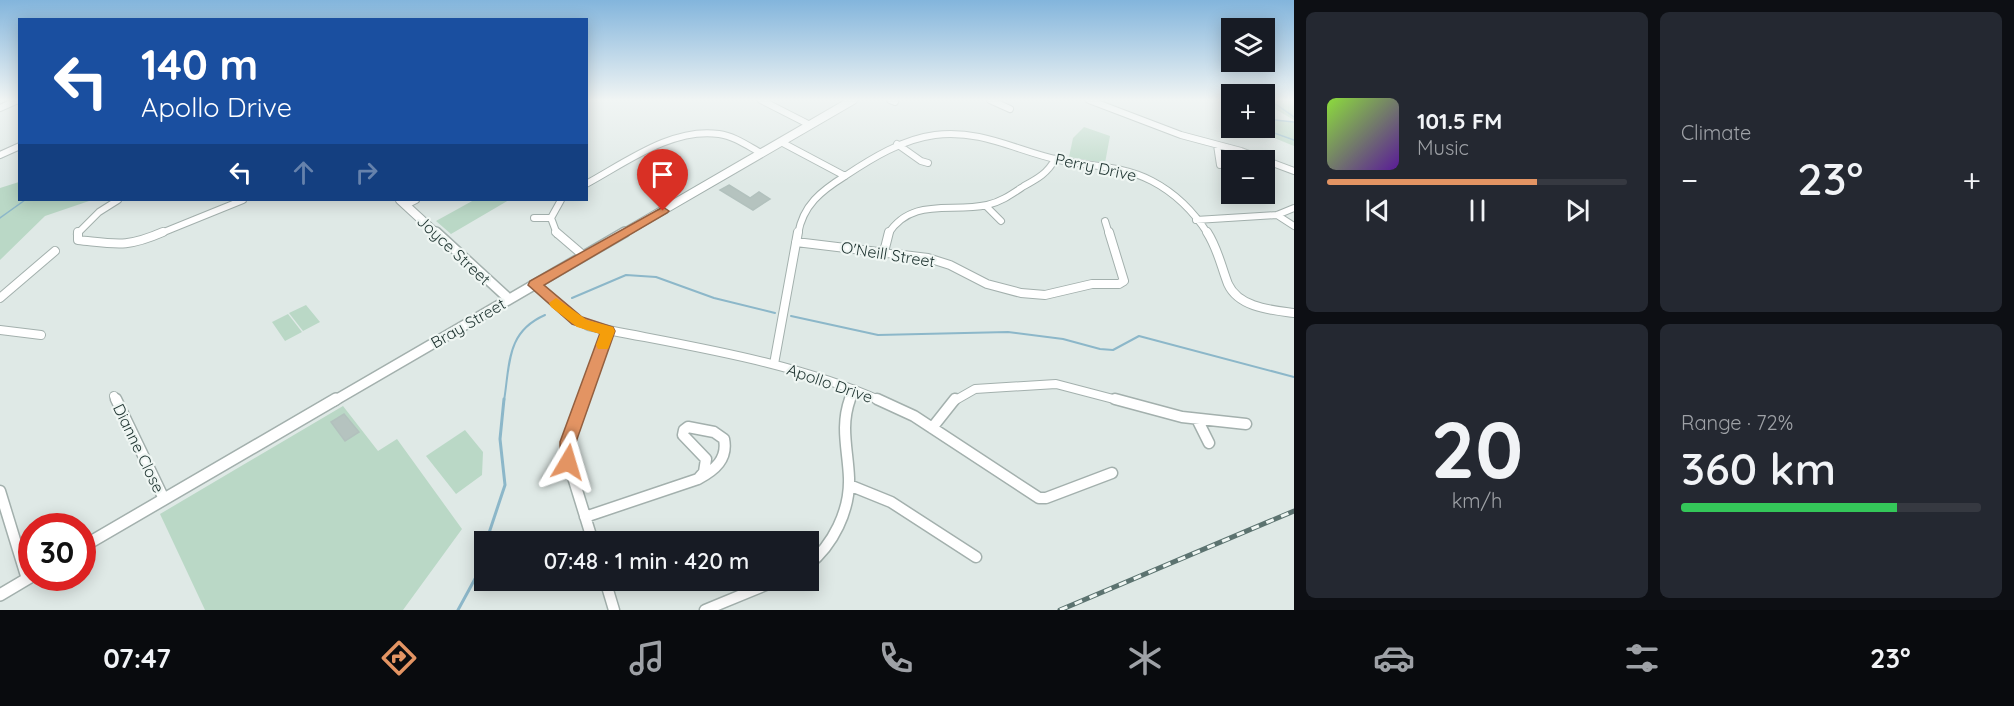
<!DOCTYPE html>
<html lang="en">
<head>
<meta charset="utf-8">
<style>
  :root { --surface:#171b24; --page:#242831; --text:#f1f3f6; --muted:#9ea1a6; --line:#363941; --accent:#e39463 }
  body { margin:0; font-family:Quicksand,sans-serif; background:var(--page); color:var(--text); height:100vh; display:flex; flex-direction:column; font-size:22px; white-space:nowrap }
  * { box-sizing:border-box; margin:0 }
  p { font-size:20px; color:var(--muted) }
  .icon { flex:none; width:33px; height:33px; fill:none; stroke:currentColor; stroke-width:2; stroke-linecap:round; stroke-linejoin:round }
  .map { position:relative; flex:1; overflow:hidden }
  .sheet { display:flex; flex-direction:column; gap:12px; padding:12px; background:#0d0f14; width:720px }
  .sheet>* { flex:none }
  .banner { position:absolute; left:18px; top:18px; width:570px; height:183px; border-radius:0px; box-shadow:0 3px 15px #0003; background:#1a4fa0; color:#fff; overflow:hidden }
  .tools { position:absolute; left:1221px; top:18px; display:grid; gap:12px }
  .tools a { display:grid; place-items:center; width:54px; height:54px; border-radius:0px; background:var(--surface); box-shadow:0 3px 15px #0003; font-size:30px }
  .speed { position:absolute; left:18px; top:513px; display:flex; gap:12px; font-size:30px; font-weight:700; text-align:center }
  .speed>* { display:grid; place-content:center; width:78px; height:78px; border-radius:50%; background:var(--surface); box-shadow:0 3px 15px #0003; line-height:1 }
  .speed .limit { border:9px solid #d22; background:#fff; color:#111 }
  .pin { position:absolute; display:grid; place-items:center; width:51px; height:51px; color:#fff; margin:-62px -26px; border-radius:50% 50% 50% 0; rotate:-45deg; box-shadow:0 0 6px #0007 }
  .pin .icon { rotate:45deg }
  .me { position:absolute; width:66px; margin:-33px; rotate:7deg; stroke-linejoin:round; filter:drop-shadow(0 0 4px #0008) }
  .turn { display:flex; align-items:center; gap:21px; height:126px; padding:0 24px; font-size:27px }
  .turn .icon { width:78px; height:78px; stroke-width:2.5 }
  .turn b { display:block; font-size:42px; line-height:51px }
  .lanes { display:flex; align-items:center; height:57px; padding:0 24px; background:#0003; justify-content:center; gap:30px; direction:ltr }
  .lanes .off { opacity:.35 }
  .big { font-size:45px; font-weight:600; line-height:1.1 }
  .sheet .widget { flex:1; display:flex; flex-direction:column; justify-content:center; gap:9px; min-width:0; padding:0 21px; border-radius:9px; background:var(--page) }
  .sheet .dial { align-items:center; gap:0 }
  .dial b { font-size:78px; line-height:1 }
  .song { display:flex; align-items:center; gap:18px }
  .cover { width:72px; height:72px; border-radius:9px; background:linear-gradient(135deg,hsl(90 70% 55%),hsl(270 70% 35%)) }
  .played { height:6px; border-radius:3px; background:linear-gradient(90deg,var(--accent) 70%,var(--line) 70%) }
  .keys { display:flex; justify-content:space-around; direction:ltr }
  .heat { display:flex; justify-content:space-between; align-items:center; font-size:33px; direction:ltr }
  .charge { height:9px; border-radius:4px; background:linear-gradient(90deg,#34c759 72%,var(--line) 0) }
  .sheet .tiles { flex:1; display:grid; gap:12px; grid-template-columns:repeat(2,1fr) }
  .trip { position:absolute; left:474px; top:531px; width:345px; height:60px; border-radius:0px; background:var(--surface); box-shadow:0 3px 15px #0003; font-weight:600; line-height:60px; text-align:center }
  .tab-bar { display:flex; height:96px; justify-content:space-around; align-items:center; background:#090b0e; color:var(--muted) }
  .tab-bar .icon { width:42px; height:42px }
  .tab-bar .selected { color:var(--accent) }
  .tab-bar b { font-size:27px; color:var(--text) }
  main { display:flex; flex:1; min-height:0 }
  .map>svg:first-child { display:block }
  .green { fill:#bad8c6 }
  .lines { fill:none; stroke-linecap:round; stroke-linejoin:round }
  .stream-far2 { stroke:#8cb7c9; stroke-width:1.5 }
  .stream-far1 { stroke:#8cb7c9; stroke-width:2 }
  .stream { stroke:#8cb7c9; stroke-width:3 }
  .building { fill:#b5c3bf; stroke:#b2c1bd; stroke-width:1.5 }
  .minor-far2-casing { stroke:#a3b0ad; stroke-width:8 }
  .minor-far1-casing { stroke:#a3b0ad; stroke-width:10 }
  .minor-casing { stroke:#a3b0ad; stroke-width:13 }
  .tertiary-far2-casing { stroke:#a3b0ad; stroke-width:10 }
  .tertiary-far1-casing { stroke:#a3b0ad; stroke-width:12 }
  .tertiary-casing { stroke:#a3b0ad; stroke-width:14 }
  .minor-far2 { stroke:#fff; stroke-width:6 }
  .minor-far1 { stroke:#fff; stroke-width:8 }
  .minor { stroke:#fff; stroke-width:10 }
  .tertiary-far2 { stroke:#fff; stroke-width:8 }
  .tertiary-far1 { stroke:#fff; stroke-width:9 }
  .tertiary { stroke:#fff; stroke-width:11 }
  .rail-casing { stroke:#5c7370; stroke-width:5 }
  .rail { stroke:#eff6f3; stroke-width:3; stroke-dasharray:8; stroke-linecap:butt }
  .route { fill:#e39463; stroke:#946040; stroke-width:1.5 }
  .slow { fill:#f59e0b }
  .labels { text-anchor:middle; dominant-baseline:central; stroke-width:4.5; stroke-linejoin:round; paint-order:stroke }
  .street-label { font-size:16px; fill:#223734; stroke:#eff6f3 }
</style>
</head>
<body>
<main>
<div class="map">
<svg width="1294" height="610" viewBox="0 0 1294 610">
  <rect width="100%" height="100%" fill="#dfe9e6"/>
  <path class="green" d="M1265,100H1294V120L1265,103Z
    M1265,118L1294,122V146L1250,128H1264Z
    M1084,127L1110,136L1105,163L1069,157L1073,138Z
    M19,182L20,200H92L45,216L0,260V188Z
    M474,200H509L451,234L436,221Z
    M306,305L320,322L303,331L289,313Z
    M288,314L302,332L285,341L272,322Z
    M343,406L378,451L397,439L462,529L403,610H205L160,514Z
    M465,430L483,452L482,475L456,494L426,456Z"/>
  <g class="lines">
    <path class="stream-far2" d="M1264,101L1277,105L1294,117
      M1264,119L1294,122
      M1260,128L1294,140
      M0,218L25,200"/>
    <path class="stream-far1" d="M572,298L626,275L656,277L714,298L775,313
      M791,316L878,335L1008,332L1063,339L1100,349L1113,350L1139,336L1294,377
      M504,401C510,364 506,332 545,315"/>
    <path class="stream" d="M486,542L505,485L500,439L504,399
      M458,610L482,566L484,551"/>
  </g>
  <path class="building" d="M729,185L750,198L759,192L770,199L753,210L720,190Z
    M344,414L359,432L345,441L331,422Z"/>
  <g class="lines">
    <g class="minor-far2-casing">
      <path id="minor-far2" d="M761,100L810,125
        M890,100L895,102
        M990,100L1010,109
        M1089,100L1181,135L1241,151L1294,171
        M0,108L18,100
        M781,142L845,176
        M897,144L921,161L928,163
        M1217,145L1220,165
        M0,155L20,146
        M586,184C625,163 672,127 719,134C734,136 748,146 761,153
        M406,205L416,200
        M986,206L1001,221
        M1277,215L1294,226
        M534,218H551
        M1196,220L1277,215L1294,208
        M1105,221L1109,234
        M77,234L99,212L118,200
        M159,234L243,200
        M557,234L551,218L561,200
        M798,234C803,205 821,191 845,176C872,158 903,139 935,135C981,129 1017,151 1059,160C1090,166 1124,166 1152,181C1175,193 1194,212 1208,234
        M888,234C912,197 950,213 987,205C1001,202 1012,194 1024,186C1037,179 1048,173 1055,159"/>
    </g>
    <g class="minor-far1-casing">
      <path id="minor-far1" d="M78,232V240C117,244 126,248 163,232
        M556,232L584,256
        M1207,232C1218,249 1221,266 1228,284C1239,308 1272,310 1294,313
        M796,242L928,258L950,265L987,284L1021,293L1045,295L1092,284H1119L1124,281L1109,232
        M884,252L889,232
        M534,284L572,317L588,326C686,346 789,360 881,401
        M0,298L55,251
        M0,330L41,335
        M774,364L798,232
        M114,396L116,401
        M583,401L608,331
        M849,401L854,389
        M954,401L975,389L1056,384L1121,401"/>
    </g>
    <g class="minor-casing">
      <path id="minor" d="M116,399L164,499
        M583,399L568,442V461L593,542
        M877,399L914,416L1039,498H1046L1112,473
        M1115,399L1182,417L1246,424
        M1197,419L1209,443
        M688,427L714,432L724,439C728,459 715,470 698,479L704,472L706,459L683,435L684,430Z
        M932,428L955,399
        M849,485L891,502L976,557
        M0,491L27,579
        M585,517L698,479
        M808,565C833,545 850,511 849,478C848,450 840,427 850,399
        M605,580L614,610
        M705,610L778,580"/>
    </g>
    <g class="tertiary-far2-casing">
      <path id="tertiary-far2" d="M400,200L437,234
        M622,234L853,100"/>
    </g>
    <g class="tertiary-far1-casing">
      <path id="tertiary-far1" d="M436,232L509,299
        M334,401L625,232"/>
    </g>
    <g class="tertiary-casing">
      <path id="tertiary" d="M82,547L336,399
        M0,595L32,576"/>
    </g>
    <use href="#minor-far2" class="minor-far2"/>
    <use href="#minor-far1" class="minor-far1"/>
    <use href="#minor" class="minor"/>
    <use href="#tertiary-far2" class="tertiary-far2"/>
    <use href="#tertiary-far1" class="tertiary-far1"/>
    <use href="#tertiary" class="tertiary"/>
    <g class="rail-casing">
      <path id="rail" d="M1060,610L1294,511"/>
    </g>
    <use href="#rail" class="rail"/>
  </g>
  <linearGradient id="sky" x2="0" y2="1"><stop stop-color="#83b5dc"/><stop offset="0.54" stop-color="#f1f5f4"/><stop offset="1" stop-color="#f1f5f4" stop-opacity="0"/></linearGradient>
  <rect width="1294" height="185" fill="url(#sky)"/>
  <path class="route" d="M663,207L669,211L667,213L544,285L582,317L613,327L615,331L576,442L577,462L574,467L568,469L562,467L560,462V442L600,333L572,324L528,285L530,281Z"/>
  <path class="slow" d="M556,298L587,320L613,327L615,331L608,349H598L596,345L600,334L577,327L551,307L549,303Z"/>
  <g class="labels">
    <g class="street-label">
      <text transform="translate(1096 167) rotate(12)">Perry Drive</text>
      <text transform="translate(454 250) rotate(43)">Joyce Street</text>
      <text transform="translate(888 254) rotate(9)">O'Neill Street</text>
      <text transform="translate(468 323) rotate(-30)">Bray Street</text>
      <text transform="translate(830 383) rotate(19)">Apollo Drive</text>
      <text transform="translate(139 448) rotate(64)">Dianne Close</text>
    </g>
  </g>
</svg>
<div class="tools">
<a><svg class="icon" aria-label="layers" viewBox="0 0 24 24"><path d="M12 4l9 5-9 5-9-5zM3 14l9 5 9-5"/></svg></a>
<a>+</a>
<a>−</a>
</div>
<div class="speed"><div class="limit">30</div></div>
<div class="pin" style="left:663px;top:211px;background:#d93025"><svg class="icon" aria-label="arrive" viewBox="0 0 24 24"><path d="M6 21V4h12l-3 4 3 4H6"/></svg></div>
<svg class="me" style="left:568px;top:462px" viewBox="-20 -20 40 40"><path d="M0-17L14 15 0 8-14 15z" fill="#e39463" stroke="#fff" stroke-width="4"/></svg>
<div class="trip">07:48 · 1 min · 420 m</div>
<div class="banner">
<div class="turn"><svg class="icon" aria-label="left" viewBox="0 0 24 24"><path d="M17 20v-9H6M10 6l-5 5 5 5"/></svg><div><b>140 m</b>Apollo Drive</div></div>
<div class="lanes"><svg class="icon" aria-label="left" viewBox="0 0 24 24"><path d="M17 20v-9H6M10 6l-5 5 5 5"/></svg><svg class="icon off" aria-label="ahead" viewBox="0 0 24 24"><path d="M12 20V5M6 11l6-6 6 6"/></svg><svg class="icon off" aria-label="right" viewBox="0 0 24 24"><path d="M7 20v-9h11M14 6l5 5-5 5"/></svg></div>
</div>
</div>
<section class="sheet">
<div class="tiles">
<div class="widget">
<div class="song"><i class="cover"></i><div><b>101.5 FM</b><p>Music</p></div></div>
<div class="played"></div>
<div class="keys"><svg class="icon" aria-label="previous" viewBox="0 0 24 24"><path d="M18 5L8 12l10 7zM5 5v14"/></svg><svg class="icon" aria-label="pause" viewBox="0 0 24 24"><path d="M8 5v14M16 5v14"/></svg><svg class="icon" aria-label="next" viewBox="0 0 24 24"><path d="M6 5l10 7-10 7zM19 5v14"/></svg></div>
</div>
<div class="widget"><p>Climate</p>
<div class="heat"><a>−</a><b class="big">23°</b><a>+</a></div>
</div>
<div class="widget dial"><b>20</b><p>km/h</p></div>
<div class="widget"><p>Range · 72%</p><b class="big">360 km</b><div class="charge"></div></div>
</div>
</section>
</main>
<nav class="tab-bar">
<b>07:47</b>
<svg class="icon selected" aria-label="directions" viewBox="0 0 24 24"><path d="M12 3l9 9-9 9-9-9zM9 14v-3h6M13 9l2 2-2 2"/></svg>
<svg class="icon" aria-label="music" viewBox="0 0 24 24"><path d="M9 18V5l10-2v13"/><circle cx="6" cy="18" r="3"/><circle cx="16" cy="16" r="3"/></svg>
<svg class="icon" aria-label="phone" viewBox="0 0 24 24"><path d="M5 4h4l2 5-3 2q2 4 5 5l2-3 5 2v4C11 20 4 13 5 4z"/></svg>
<svg class="icon" aria-label="climate" viewBox="0 0 24 24"><path d="M12 3v18M4 7l16 10M4 17L20 7"/></svg>
<svg class="icon" aria-label="car" viewBox="0 0 24 24"><path d="M5 17H2v-5l4-1 3-4h7l3 4 3 1v5h-3M9 17h6M6 11h13"/><circle cx="7" cy="17" r="2"/><circle cx="17" cy="17" r="2"/></svg>
<svg class="icon" aria-label="filters" viewBox="0 0 24 24"><path d="M4 7h16M4 17h16"/><circle cx="9" cy="7" r="2"/><circle cx="15" cy="17" r="2"/></svg>
<b>23°</b>
</nav>
</body>
</html>
